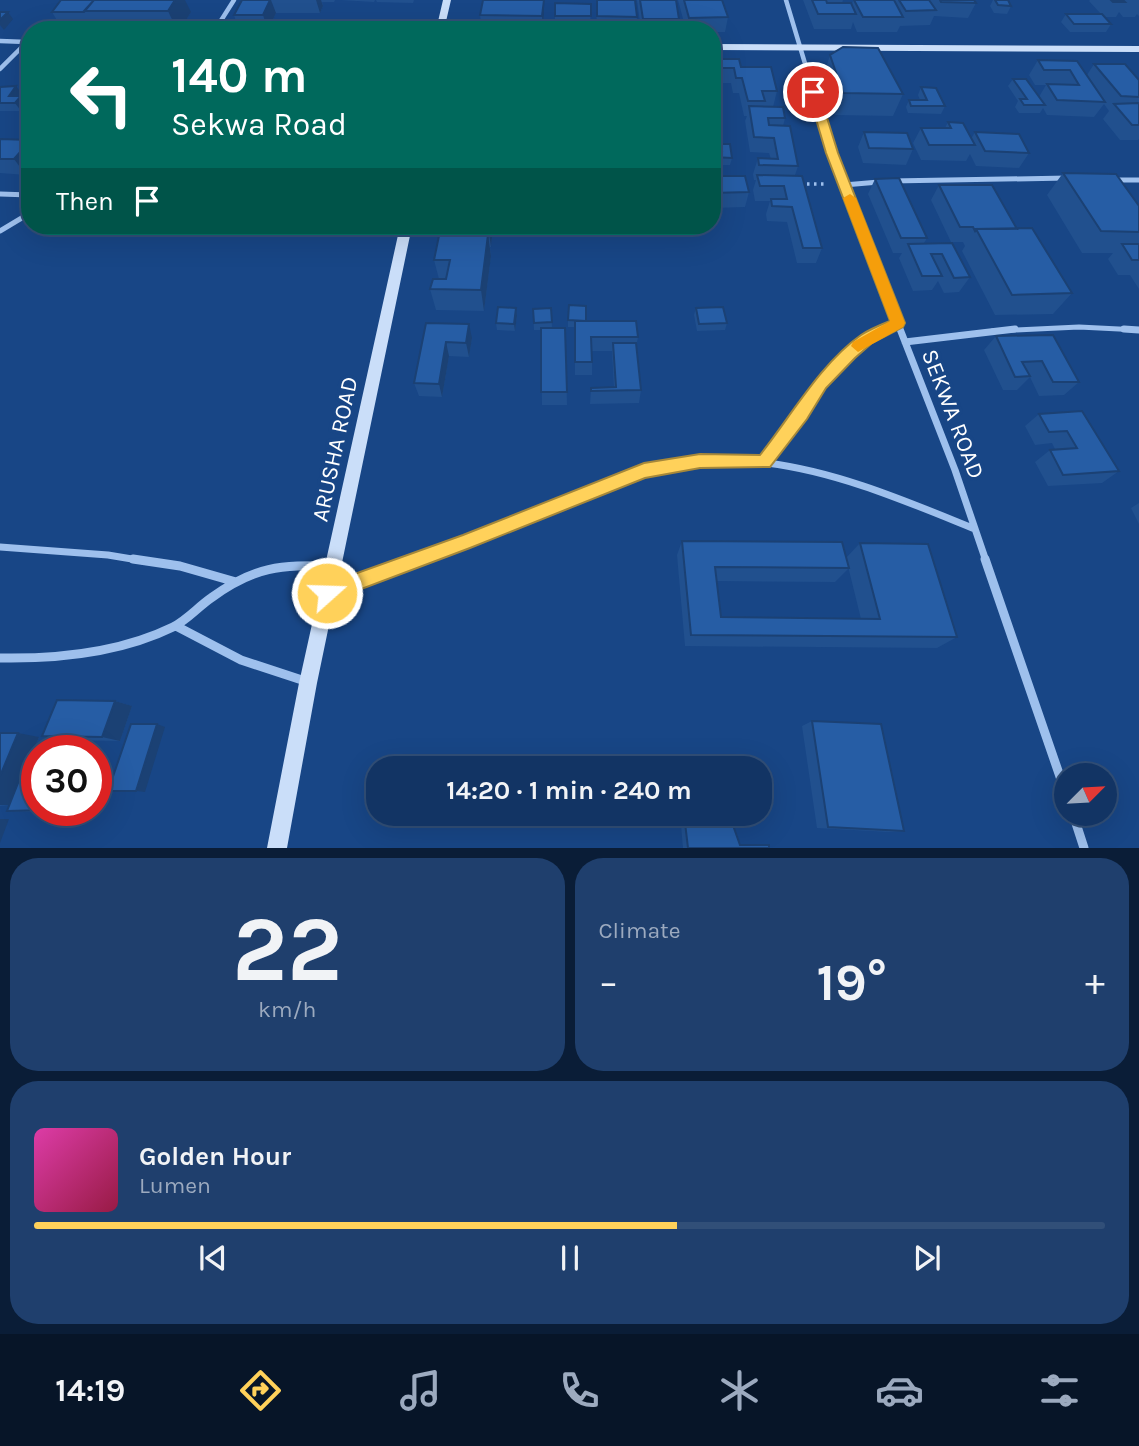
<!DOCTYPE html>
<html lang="en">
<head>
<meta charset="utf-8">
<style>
  :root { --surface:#123464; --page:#1f3f6d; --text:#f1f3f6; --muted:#9caabf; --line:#314f78; --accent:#ffd15a }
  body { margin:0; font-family:Karla,sans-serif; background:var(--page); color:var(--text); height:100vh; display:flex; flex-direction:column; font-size:26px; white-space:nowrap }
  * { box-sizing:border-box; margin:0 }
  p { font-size:23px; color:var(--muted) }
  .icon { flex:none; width:38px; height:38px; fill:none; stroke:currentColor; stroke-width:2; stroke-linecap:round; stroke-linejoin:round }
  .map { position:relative; height:848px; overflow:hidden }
  .drawer { display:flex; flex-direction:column; gap:10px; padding:10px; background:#0a1d37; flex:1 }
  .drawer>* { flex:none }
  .banner { position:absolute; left:21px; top:21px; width:700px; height:214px; border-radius:28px; box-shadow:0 7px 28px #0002,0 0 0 2px var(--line); background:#00695c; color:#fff; overflow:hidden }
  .needle { width:46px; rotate:66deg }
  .fabs { position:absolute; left:1054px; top:763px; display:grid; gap:14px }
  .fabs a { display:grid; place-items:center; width:63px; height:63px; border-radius:50%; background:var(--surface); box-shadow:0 7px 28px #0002,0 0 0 2px var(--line); font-size:35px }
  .speed { position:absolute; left:21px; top:735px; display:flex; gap:14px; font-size:35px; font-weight:700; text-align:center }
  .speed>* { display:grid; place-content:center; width:91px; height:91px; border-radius:50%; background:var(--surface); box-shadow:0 7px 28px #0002,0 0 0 2px var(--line); line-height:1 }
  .speed .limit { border:10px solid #d22; background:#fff; color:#111 }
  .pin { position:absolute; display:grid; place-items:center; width:60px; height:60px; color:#fff; margin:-30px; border:4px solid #fff; border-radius:50%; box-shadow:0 2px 7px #0007 }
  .me { position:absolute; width:77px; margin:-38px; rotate:70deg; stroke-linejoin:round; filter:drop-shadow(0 0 5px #0008) }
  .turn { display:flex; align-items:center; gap:24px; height:147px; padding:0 35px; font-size:32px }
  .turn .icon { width:91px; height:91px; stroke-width:2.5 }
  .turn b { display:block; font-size:49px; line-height:60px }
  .then { display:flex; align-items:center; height:66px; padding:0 35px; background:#0003; gap:14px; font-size:26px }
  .big { font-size:52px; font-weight:700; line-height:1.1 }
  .drawer .widget { flex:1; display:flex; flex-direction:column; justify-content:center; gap:10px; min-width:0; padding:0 24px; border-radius:28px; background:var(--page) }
  .drawer .dial { align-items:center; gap:0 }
  .dial b { font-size:91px; line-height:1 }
  .song { display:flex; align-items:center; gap:21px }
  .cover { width:84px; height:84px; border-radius:10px; background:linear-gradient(135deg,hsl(320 70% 55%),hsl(340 70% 35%)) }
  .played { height:7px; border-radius:4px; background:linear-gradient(90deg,var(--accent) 60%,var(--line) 60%) }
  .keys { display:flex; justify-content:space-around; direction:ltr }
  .heat { display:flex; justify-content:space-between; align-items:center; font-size:38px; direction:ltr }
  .drawer .tiles { flex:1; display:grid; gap:10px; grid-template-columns:1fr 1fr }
  .widget:last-child { grid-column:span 2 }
  .trip { position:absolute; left:366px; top:756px; width:406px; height:70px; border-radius:28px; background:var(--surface); box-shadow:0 7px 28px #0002,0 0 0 2px var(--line); font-weight:700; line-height:70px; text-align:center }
  .tab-bar { display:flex; height:112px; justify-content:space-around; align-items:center; background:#071528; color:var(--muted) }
  .tab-bar .icon { width:49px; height:49px }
  .tab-bar .on { color:var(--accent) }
  .tab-bar b { font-size:32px; color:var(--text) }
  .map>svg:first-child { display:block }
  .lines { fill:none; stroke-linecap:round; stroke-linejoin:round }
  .path { stroke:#9ec0ed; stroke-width:3.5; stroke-dasharray:2.5 4.5; stroke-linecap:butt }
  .street-far3 { stroke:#9ec0ed; stroke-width:4.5 }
  .street-far2 { stroke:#9ec0ed; stroke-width:5 }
  .street-far1 { stroke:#9ec0ed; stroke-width:7 }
  .street { stroke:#9ec0ed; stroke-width:9 }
  .secondary { fill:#cadef9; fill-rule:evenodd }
  .wall { fill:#21508e }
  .shaded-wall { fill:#1b4174 }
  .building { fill:#265da5; stroke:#1b4174; stroke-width:2 }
  .route { fill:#ffd15a; stroke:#a6883a; stroke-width:2 }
  .slow { fill:#f59e0b }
  .labels { text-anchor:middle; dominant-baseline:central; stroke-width:7; stroke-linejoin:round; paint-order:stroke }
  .street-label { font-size:23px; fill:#fff; stroke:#184686 }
</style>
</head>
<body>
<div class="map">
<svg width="1139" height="848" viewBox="0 0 1139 848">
  <rect width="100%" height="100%" fill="#184686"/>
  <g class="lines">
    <path class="path" d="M800,184H826"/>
    <path class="street-far3" d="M786,0L830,147
      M215,30L234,0
      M0,41L27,42
      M0,69L27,42"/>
    <path class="street-far2" d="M830,146L901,331
      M1112,180H1139
      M891,181L1068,178
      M844,185L879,182
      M0,194L30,195
      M0,231L30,213
      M882,331L898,323
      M992,331L1079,327L1139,330"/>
    <path class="street-far1" d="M900,329L955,470L986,561
      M1124,329L1139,330
      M905,342L1015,329
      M765,462C799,416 831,354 886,329
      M0,547L108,555L144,561
      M417,561C529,518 643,448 767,463C839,472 908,502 975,529"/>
    <path class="street" d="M133,559L180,566L236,582
      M985,559L1066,794
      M327,593L422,559
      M176,626L241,660L308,682
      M0,658C58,659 120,653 173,627C187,620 198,607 211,598C255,566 280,565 332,566
      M1073,814L1084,848"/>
    <path class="secondary" d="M443,0H451L444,30H436Z
      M712,44L1139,46V52L712,50Z
      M400,226H412L317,683L287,848H267L299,683Z"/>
  </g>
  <path class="wall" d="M61,0L191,12L180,30H95L93,27H61L52,12Z
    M242,0H335L334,2H322L323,6L320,13H276L268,30H239L234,15Z
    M340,0H375L374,2Z
    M376,0H414L413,3L377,2Z
    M596,0H635L637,17L636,30H597Z
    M637,0H676L679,19L678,30H641Z
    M678,0H722L728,17L725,32H712V30H686Z
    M803,0H843L842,3L852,5L853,0H974L976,3L968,18L934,16L930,25L900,26L897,32H857L853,22L851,29H814Z
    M993,0H1008L1011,6L1007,14L994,13L990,6Z
    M1090,0H1139V16L1137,14L1135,17H1123L1119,12L1116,17H1105L1111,24L1106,32H1070L1061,22L1066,14H1101L1089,1Z
    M591,4L590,30H555V16Z
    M544,14L543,30H482L480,15Z
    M830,55L903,94L893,116L835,115L823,77Z
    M720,59L741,67L777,91L773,107H763L785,118L783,126L798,166L795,175L822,248L816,263H797L787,222L767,221L766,214L770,201H755L753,190L756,180H754L753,174L758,158L771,159L769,153L750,152L745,121L747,116H744L739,93H733L731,83H719L717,74Z
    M1038,60L1087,75L1094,64L1139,80V139L1138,140H1120L1103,119L1109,111L1104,104L1094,117L1047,115L1043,108L1040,113H1019L1015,107L1018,101L1008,86L1013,79L1039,97L1046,85H1035L1029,75Z
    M0,87L22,94L21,96L27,103L21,111H0Z
    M921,87L945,106L941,114L908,113L906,107L909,100H920L918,95Z
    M712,108L716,118L714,126H712Z
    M948,122L971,139L975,132L1029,153L1019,168L976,166L970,154L966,161L921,160L913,143L921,128H945Z
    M864,132L913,149L906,165L863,163L858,147Z
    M0,139L30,140V170L26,175L0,173Z
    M721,144L732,158L730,165H712V151H720Z
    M1063,173L1139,206V289L1130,275H1118L1108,259L1113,253H1082L1047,195Z
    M712,176L749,192L745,207L712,208Z
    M875,179L927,238L924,243H952L970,277L959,292L944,293L938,281L932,290L913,291L899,258L902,253H893L868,194Z
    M939,185L1017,229L1072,293L1053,314L995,315L962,251L965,246L963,242H951L931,200Z
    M441,226H491L492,237L491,247H490L491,256L484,311L436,310L430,289L439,279L434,260Z
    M516,308L517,316L515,331L497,330L496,323Z
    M551,308L552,328H565L567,405H542L541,330H534L533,309Z
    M696,308L727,323L725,330L697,331L694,315Z
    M568,320L586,321L638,337L636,347L641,390L639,403L590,404L591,388L614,387L612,351H592V375H575V327H568Z
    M426,323L472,338L469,357L449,356L442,397L419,396L414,383Z
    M996,336L1079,382L1064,395L1039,396L1030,377L1017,390H1003L984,350Z
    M1082,411L1119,471L1102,483L1048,486L1035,462L1050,450L1055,449L1052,443L1035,445L1025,426L1039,414Z
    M1139,503V524L1131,508Z
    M682,541L849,568L835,582L717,581L721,617L861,619L846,558L860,543L957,637L937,648L685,646L677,555Z
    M115,701L132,706L120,741L62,740L42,736Z
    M812,721L904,831L890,832L817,828L802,726Z
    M0,733L39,737L34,750L57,751H37V810H93V811L30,812L7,811L9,805L0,806Z
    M680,814H729L740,845L769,848H683Z"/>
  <path class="shaded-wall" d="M175,0H185L191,12L180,30H177L168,11Z
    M270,0H271L276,13L268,30L263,15Z
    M316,0H321L323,6L320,13Z
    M544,0V14L543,30L542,16Z
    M8,12L13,19L4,30L0,25V20Z
    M16,86L22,94L15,103L9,96Z
    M21,96L27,103L21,111L15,103Z
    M30,141V170L26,175L14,159Z
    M488,226H491L492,237L491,247Z
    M488,235L491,256L484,311L481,290Z
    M516,308L517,316L515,331L514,324Z
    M469,324L472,338L469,357L466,343Z
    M446,342L449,356L442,397L439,384Z
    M115,701L132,706L120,741L102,737Z
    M157,724L165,727L145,792L136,791Z
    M18,733L39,737L12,805H0V776Z
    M96,769L106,770L96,801Z
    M0,819H9L0,843Z"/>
  <path class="building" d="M61,0H94L84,12H52Z
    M94,0H175L168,11H84Z
    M242,0H270L263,15H234Z
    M483,0H544L542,16L480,15Z
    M597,0H635L637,17L597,16Z
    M640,0H676L679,19H643Z
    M684,0H722L728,17L689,18Z
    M812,0H826L827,3H851L856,14H818Z
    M854,0H894L903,17H863Z
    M899,0H929L936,10L906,11Z
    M940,0H974L976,3L941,2Z
    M995,0H1008L1011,6L998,5Z
    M1111,0H1123L1125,2H1113Z
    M555,3L591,4V16H555Z
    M0,12H8L0,20Z
    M1066,14H1102L1111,24H1074Z
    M843,47L878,48L903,94L843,93L830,55Z
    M720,59H739L741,67H771L777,91H762L765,101H748L742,78H736L734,68H722Z
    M1038,60L1077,61L1105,102L1057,100L1047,84L1079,85L1070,70H1044Z
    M1094,64H1125L1139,80V97L1121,96Z
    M1013,79H1026L1045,105H1024L1020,99H1027Z
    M16,86L9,96H21L15,103H0V87Z
    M921,87L936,88L945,106H911L909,100H927Z
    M1139,103V125H1132L1114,104Z
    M749,106L783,107L785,118H768L769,125L790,126L798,166L759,165L758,158L778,159L774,138L754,137Z
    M712,108H714L716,118H712Z
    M948,122L963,123L975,145H929L921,128H951Z
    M864,132L907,133L913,149L869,148Z
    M975,132L1019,134L1029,153L985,151Z
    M0,139L30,140V141L14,159H0Z
    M721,144H730L732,158L712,157V151H722Z
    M1063,173L1116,174L1139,206V232L1101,231Z
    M757,175L802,176L822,248H803L792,207L772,206L771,199H787L784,186H760Z
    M712,176H745L749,192L712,193Z
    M899,178L927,238H901L875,179Z
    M939,185H992L1017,229H976L975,231L973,227H960Z
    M441,226H474L473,234L488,235L481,290L430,289L433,279H446L450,260H434Z
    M1032,228L1072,293L1012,295L976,229Z
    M952,243L970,277L954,278L942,254H931L942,276H922L908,244Z
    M1122,244H1139V260H1132Z
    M569,305L586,306V321L568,320Z
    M498,307L516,308L514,324L496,323Z
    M723,307L727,323L699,324L696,308Z
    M551,308L552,322L534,323L533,309Z
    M575,321H636L638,337H591L592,362H575Z
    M426,323L469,324L466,343L446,342L439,384L414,383Z
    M541,328H565L567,392H541Z
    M1053,335L1079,382H1053L1042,361L1022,362L1030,376L1015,377L996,336Z
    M613,343H636L641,390L591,391V388L616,387Z
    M1082,411L1119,471L1063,475L1050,450L1077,448L1067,431L1049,432L1039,414Z
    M682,541L842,542L849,568L715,567L721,617L880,619L860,543L928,544L957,637L691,635Z
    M57,700L115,701L102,737L42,736Z
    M812,721L881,724L904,831L828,827Z
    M131,724H157L136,791H108Z
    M0,733H18L0,776Z
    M31,750H54L37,751V810H47L7,811Z
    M684,814H729L740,845H769V848H688Z"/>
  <path class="route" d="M813,89L819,92L838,153L905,323L903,327L872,343L855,358L826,388L807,419L770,467L700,468L645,478L470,548L327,602L321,599L318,593L321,586L463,535L644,463L700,454L760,455C791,416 821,363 861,335C870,329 880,325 890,321L826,153L808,92Z"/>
  <path class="slow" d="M850,194L856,198L905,323L903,327L858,352L851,346L853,342L890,321L843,198Z"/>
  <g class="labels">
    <g class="street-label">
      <text transform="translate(953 414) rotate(69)">SEKWA ROAD</text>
      <text transform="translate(335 449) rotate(-78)">ARUSHA ROAD</text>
    </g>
  </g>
</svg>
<div class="fabs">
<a><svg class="needle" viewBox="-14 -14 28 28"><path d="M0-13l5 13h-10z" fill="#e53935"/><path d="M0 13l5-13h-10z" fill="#9caabf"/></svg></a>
</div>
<div class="speed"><div class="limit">30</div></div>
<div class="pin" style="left:813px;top:92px;background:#d93025"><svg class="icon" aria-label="arrive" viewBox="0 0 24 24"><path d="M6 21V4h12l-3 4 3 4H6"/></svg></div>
<svg class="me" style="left:327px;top:593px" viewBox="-20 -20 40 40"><circle r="17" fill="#ffd15a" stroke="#fff" stroke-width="3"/><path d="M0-11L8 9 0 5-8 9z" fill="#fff"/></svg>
<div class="trip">14:20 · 1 min · 240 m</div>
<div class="banner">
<div class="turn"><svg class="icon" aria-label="left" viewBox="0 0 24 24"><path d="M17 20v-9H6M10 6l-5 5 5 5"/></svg><div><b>140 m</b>Sekwa Road</div></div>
<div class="then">Then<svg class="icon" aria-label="arrive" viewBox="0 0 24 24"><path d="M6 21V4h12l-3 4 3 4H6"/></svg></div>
</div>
</div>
<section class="drawer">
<div class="tiles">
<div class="widget dial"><b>22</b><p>km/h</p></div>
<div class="widget"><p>Climate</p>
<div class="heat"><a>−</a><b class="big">19°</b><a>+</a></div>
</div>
<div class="widget">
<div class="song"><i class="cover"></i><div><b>Golden Hour</b><p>Lumen</p></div></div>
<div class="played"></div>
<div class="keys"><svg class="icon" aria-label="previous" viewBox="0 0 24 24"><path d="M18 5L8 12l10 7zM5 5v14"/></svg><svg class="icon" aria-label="pause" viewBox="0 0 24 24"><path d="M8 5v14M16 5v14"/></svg><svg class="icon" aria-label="next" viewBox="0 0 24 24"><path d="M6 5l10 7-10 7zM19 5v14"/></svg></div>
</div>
</div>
</section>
<nav class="tab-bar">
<b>14:19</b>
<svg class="icon on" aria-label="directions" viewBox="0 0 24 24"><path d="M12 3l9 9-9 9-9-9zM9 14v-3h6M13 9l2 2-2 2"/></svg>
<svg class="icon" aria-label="music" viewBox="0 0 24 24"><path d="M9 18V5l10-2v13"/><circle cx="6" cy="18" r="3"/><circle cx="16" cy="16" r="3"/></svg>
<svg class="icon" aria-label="phone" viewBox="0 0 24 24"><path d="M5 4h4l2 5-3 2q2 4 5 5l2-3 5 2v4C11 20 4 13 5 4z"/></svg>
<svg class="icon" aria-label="climate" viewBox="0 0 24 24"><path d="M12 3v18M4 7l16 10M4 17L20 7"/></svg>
<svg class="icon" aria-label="car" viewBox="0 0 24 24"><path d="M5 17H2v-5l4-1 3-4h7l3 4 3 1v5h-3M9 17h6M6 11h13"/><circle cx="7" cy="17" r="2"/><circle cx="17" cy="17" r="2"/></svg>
<svg class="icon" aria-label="filters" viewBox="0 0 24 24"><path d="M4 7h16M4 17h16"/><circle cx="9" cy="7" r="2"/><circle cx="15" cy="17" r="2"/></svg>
</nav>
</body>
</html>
